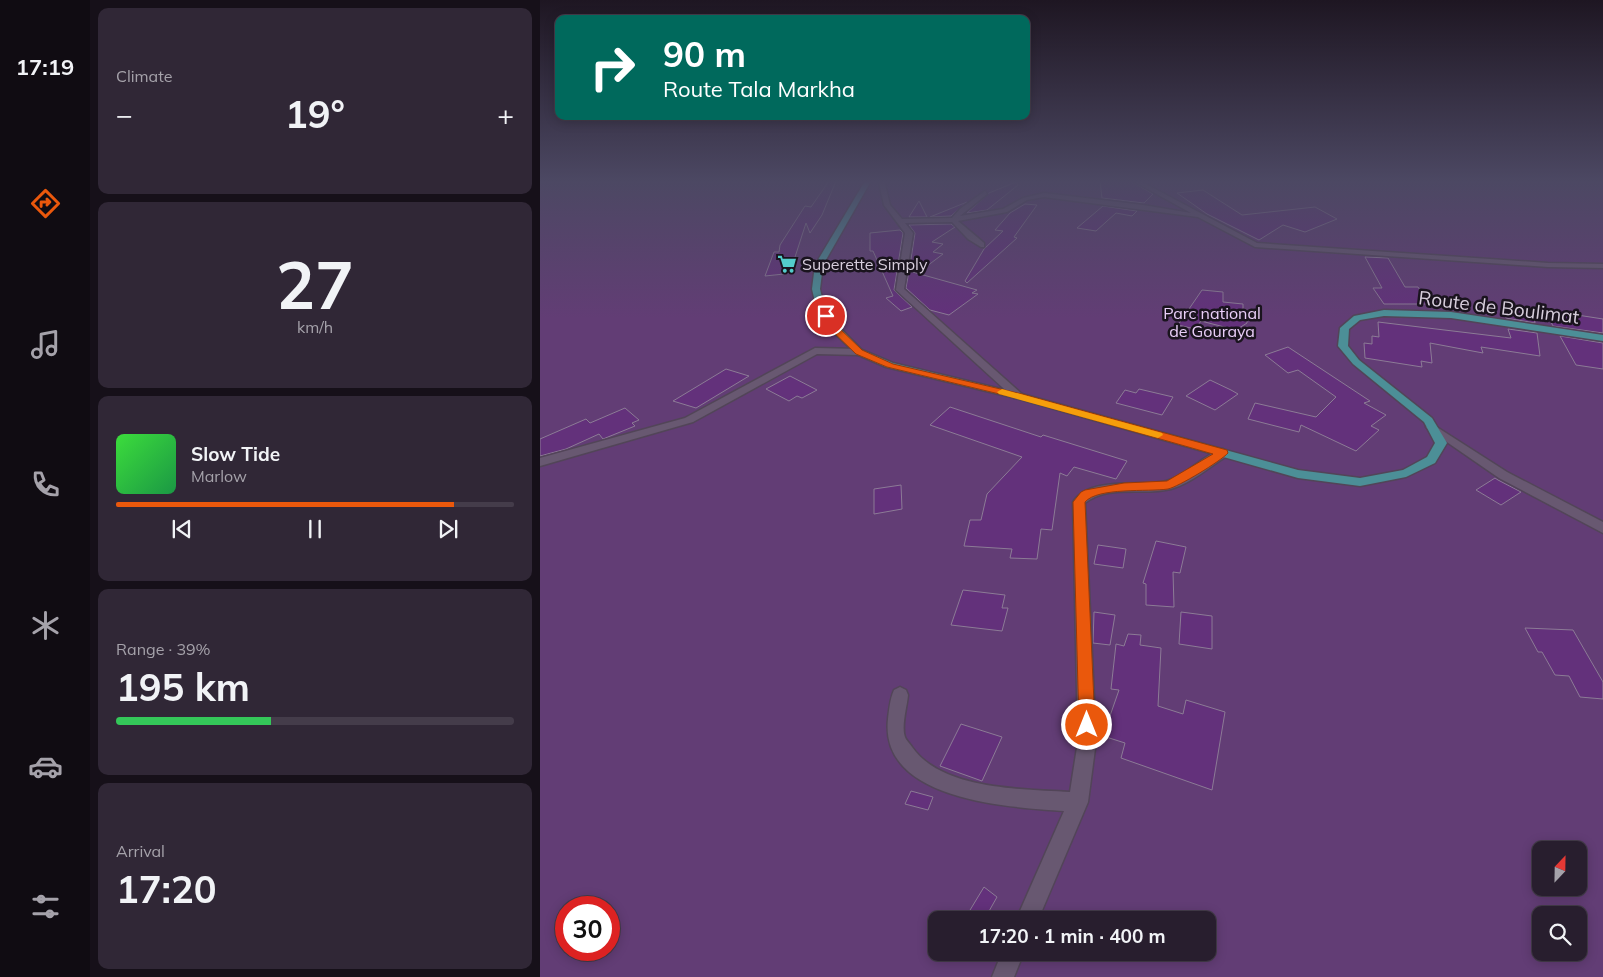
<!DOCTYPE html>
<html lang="en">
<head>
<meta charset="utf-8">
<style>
  :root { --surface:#281e2e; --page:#302736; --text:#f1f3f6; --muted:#a5a2aa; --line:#443c4a; --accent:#ea580c }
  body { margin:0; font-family:Mulish,sans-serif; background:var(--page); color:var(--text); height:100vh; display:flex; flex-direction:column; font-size:19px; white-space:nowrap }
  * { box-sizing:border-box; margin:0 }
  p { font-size:16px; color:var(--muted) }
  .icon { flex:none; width:28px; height:28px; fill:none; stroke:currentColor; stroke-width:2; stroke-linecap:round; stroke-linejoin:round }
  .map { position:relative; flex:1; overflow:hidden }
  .drawer { display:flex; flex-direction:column; gap:8px; padding:8px; background:#161019; width:450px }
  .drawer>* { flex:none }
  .guide { position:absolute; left:15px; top:15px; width:475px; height:105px; border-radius:10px; box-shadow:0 2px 12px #0003,0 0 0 1px var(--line); background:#00695c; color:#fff; overflow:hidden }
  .needle { width:32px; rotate:22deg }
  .controls { position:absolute; left:992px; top:841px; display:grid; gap:10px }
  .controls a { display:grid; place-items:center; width:55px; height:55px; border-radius:10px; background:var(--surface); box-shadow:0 2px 12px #0003,0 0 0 1px var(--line); font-size:25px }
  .speed { position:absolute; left:15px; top:896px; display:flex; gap:10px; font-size:25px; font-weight:700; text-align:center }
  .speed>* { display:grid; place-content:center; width:65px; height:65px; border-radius:50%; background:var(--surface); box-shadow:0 2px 12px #0003,0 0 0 1px var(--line); line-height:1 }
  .speed .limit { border:8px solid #d22; background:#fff; color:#111 }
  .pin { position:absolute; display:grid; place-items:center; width:42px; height:42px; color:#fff; margin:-21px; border:2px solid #fff; border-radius:50%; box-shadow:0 1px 5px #0007 }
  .me { position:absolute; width:55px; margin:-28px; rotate:0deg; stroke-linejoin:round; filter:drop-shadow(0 0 4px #0008) }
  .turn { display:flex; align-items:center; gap:18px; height:105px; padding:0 25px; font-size:22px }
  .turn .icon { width:65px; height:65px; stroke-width:2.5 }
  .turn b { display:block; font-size:35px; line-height:42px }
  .big { font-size:38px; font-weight:700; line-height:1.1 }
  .drawer .widget { flex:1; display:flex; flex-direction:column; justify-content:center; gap:8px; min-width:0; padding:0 18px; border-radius:10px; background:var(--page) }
  .drawer .dial { align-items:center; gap:0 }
  .dial b { font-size:65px; line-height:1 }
  .song { display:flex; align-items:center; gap:15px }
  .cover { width:60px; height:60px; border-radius:8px; background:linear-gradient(135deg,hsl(120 70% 55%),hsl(140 70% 35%)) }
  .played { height:5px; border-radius:2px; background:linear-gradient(90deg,var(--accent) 85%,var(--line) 85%) }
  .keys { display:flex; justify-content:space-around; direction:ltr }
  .heat { display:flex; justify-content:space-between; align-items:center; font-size:28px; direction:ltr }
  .charge { height:8px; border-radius:4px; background:linear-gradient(90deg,#34c759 39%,var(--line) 0) }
  .trip { position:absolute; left:388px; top:911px; width:288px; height:50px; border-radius:10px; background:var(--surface); box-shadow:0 2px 12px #0003,0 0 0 1px var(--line); font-weight:700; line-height:50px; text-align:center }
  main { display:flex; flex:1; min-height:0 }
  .dock { display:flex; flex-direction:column; width:90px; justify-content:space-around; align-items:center; background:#100c12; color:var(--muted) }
  .dock .icon { width:35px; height:35px }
  .dock .active { color:var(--accent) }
  .dock b { font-size:22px; color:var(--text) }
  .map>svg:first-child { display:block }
  .green { fill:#623d75; fill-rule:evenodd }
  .building { fill:#63317b; stroke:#8c7b96 }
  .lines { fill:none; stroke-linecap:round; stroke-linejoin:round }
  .minor-casing { stroke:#524558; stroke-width:3 }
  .primary-casing { stroke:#524558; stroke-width:3 }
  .minor { fill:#685871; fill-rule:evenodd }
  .primary { fill:#4c8f97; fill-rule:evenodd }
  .route { fill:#ea580c; stroke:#983908 }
  .slow { fill:#f59e0b }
  .labels { text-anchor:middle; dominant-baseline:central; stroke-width:5; stroke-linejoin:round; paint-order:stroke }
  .far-poi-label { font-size:16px; fill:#d7cedc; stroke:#1a141e; text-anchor:start }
  .far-park-label { font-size:16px; fill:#eacff9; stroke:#1a141e }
  .street-label { font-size:19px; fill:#d7cedc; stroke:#1a141e }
</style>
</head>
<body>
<main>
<nav class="dock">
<b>17:19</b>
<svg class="icon active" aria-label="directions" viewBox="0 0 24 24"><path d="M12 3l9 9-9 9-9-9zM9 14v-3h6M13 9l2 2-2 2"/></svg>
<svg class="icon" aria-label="music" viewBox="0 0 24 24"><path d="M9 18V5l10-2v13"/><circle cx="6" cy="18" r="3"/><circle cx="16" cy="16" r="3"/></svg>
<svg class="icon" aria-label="phone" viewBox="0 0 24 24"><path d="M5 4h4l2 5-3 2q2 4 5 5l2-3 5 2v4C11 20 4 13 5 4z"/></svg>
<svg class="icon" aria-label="climate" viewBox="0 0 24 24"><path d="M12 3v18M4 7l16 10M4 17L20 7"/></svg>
<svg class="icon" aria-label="car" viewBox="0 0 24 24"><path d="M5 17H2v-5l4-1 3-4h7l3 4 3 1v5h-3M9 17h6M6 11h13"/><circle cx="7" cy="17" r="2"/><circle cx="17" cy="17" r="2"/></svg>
<svg class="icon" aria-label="filters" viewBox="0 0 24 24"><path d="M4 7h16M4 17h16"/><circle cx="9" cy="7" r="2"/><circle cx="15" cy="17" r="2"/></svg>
</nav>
<section class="drawer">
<div class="widget"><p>Climate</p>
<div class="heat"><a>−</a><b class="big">19°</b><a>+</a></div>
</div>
<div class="widget dial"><b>27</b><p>km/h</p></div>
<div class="widget">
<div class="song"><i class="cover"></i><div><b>Slow Tide</b><p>Marlow</p></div></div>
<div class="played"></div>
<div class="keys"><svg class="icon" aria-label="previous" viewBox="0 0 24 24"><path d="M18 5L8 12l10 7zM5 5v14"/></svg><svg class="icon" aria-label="pause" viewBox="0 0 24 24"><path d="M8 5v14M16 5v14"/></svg><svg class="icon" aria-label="next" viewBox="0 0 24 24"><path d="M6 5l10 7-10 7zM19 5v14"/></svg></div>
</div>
<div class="widget"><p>Range · 39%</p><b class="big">195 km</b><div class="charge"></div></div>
<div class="widget"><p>Arrival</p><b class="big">17:20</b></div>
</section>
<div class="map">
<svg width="1063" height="977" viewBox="0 0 1063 977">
  <rect width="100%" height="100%" fill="#36283e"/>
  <path class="green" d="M0,181H1063V977H0ZM1001,850H1039V888H1001ZM26,908H69V950H26ZM1001,915H1039V952H1001ZM396,920H666V952H396Z"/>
  <path class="building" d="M289,181H296L282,215L270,233L266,223L255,257L244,274L225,276L234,252H239L240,245L265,206L271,207Z
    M560,181H591L613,194L604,203L562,198Z
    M476,182L478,185L447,210L427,213L449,193Z
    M663,190L702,215L775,207L797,219L765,232L743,225L719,240L667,214L637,193Z
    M379,201L387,217H369Z
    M427,202L411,216L390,217Z
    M485,204L497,205L474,237L477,238L427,283L425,281L444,249L463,231L455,230L470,213Z
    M563,206L597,211L592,216L576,213L556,231L537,228Z
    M411,224L415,227L392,242L403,244L393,252L403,254L387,266H370L375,233L369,225Z
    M360,230L363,233L354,290L372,307L361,311L346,298L353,296L333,251H330V233Z
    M825,257L848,258L865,287H878L889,304H844L833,288H842Z
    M369,271L437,290L432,293L438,294L409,315L390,310L366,288Z
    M662,290L683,292V302L703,304V310H707V323L696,330L661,321L655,329L638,325Z
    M962,304L993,309L995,323L966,318Z
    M1005,310L1063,319V333L1013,326Z
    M838,322L971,338L968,329L997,333L1000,356L941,347L943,353L890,343L892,363L881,361L882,367L825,358L824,343L832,344V336L839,337Z
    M1020,336L1063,343V369L1036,365Z
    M748,347L830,401L824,403L846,415L831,426L839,430L816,451L761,425L759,432L708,419L715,403L776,417L796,397L758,370L748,373L725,355Z
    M186,369L209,376L156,408L133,401Z
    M250,376L277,390L262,398L257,396L249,401L226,389Z
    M670,380L691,390L698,394L675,410L646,396Z
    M599,389L633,397L622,415L576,403L585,390L596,393Z
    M410,407L501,437L503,435L587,461L576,479L534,467L527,476L520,473L512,530L501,529L497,559L470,558L472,549L424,546L430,520H441L447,494L482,457L390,425Z
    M85,408L99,420L92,423L95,426L63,439L59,434L26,449L0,456V439L46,419L50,423Z
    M955,478L958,480L981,492L961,505L936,490Z
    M361,485L362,509L334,514V489Z
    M616,541L646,547L640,573L633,572L634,607L606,605V584L603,583Z
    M558,545L586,549L583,568L554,564Z
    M423,590L465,595L462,608H468L462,631L411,625Z
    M554,612L575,615L570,645L553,643Z
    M641,612L672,616V649L639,644Z
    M985,628L1033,630L1063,682V699L1040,697L1029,676L1015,675L1002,652H998Z
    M588,634L601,635L600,645L621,648L618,706L643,714L646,700L685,712L672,790L581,758L585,743L563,736L579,690L571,689L576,644L584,646Z
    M421,724L462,737L442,781L400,766Z
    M371,791L393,797L388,810L365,804Z
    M444,887L457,897L444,920H424Z"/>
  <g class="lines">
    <g class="minor-casing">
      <path id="minor" d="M342,181H350L345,184L350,205L362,219L412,218L420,209L445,191L447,194L420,216L463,209L483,198L504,193L603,205L651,213L593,181H600L717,243L1008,263L1063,264V268L1008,267L715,247L658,217L504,197L487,200L467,212L418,221L444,243V247H441L428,239L412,222L365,223L373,233L364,289L482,394V398H474L356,290L365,233L344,205L339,183Z
        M275,348L319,349L324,352L319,355L277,354L153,422L0,466V458L145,418Z
        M892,424L967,472L1063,522V533L959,478L888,429L886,427Z
        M683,449L689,453L687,456C669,467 652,483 631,489C603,496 569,484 545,503L556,741L548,802L498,920H476L524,811C470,807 339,801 348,719C349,710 350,699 354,690L360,687L366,690L368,695C367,707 361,726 365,737C366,740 370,744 372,747C402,790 482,789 530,792L538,741L533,502C549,477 596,486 621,482C645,479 661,455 683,449Z
        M462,952H484L474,977H452Z"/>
    </g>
    <g class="primary-casing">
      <path id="primary" d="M325,181H331L283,265L280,289L284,306L295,323L322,350L353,363L482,394L758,470L820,478L863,470L887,457L895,443L884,422L813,364L798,346L800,328L814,316L844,310L911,312L1063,335V341L911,318L844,316L820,320L809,329L808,346L819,360L892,418L907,443L895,463L866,477L820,486L758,478L475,398L346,367L316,354L286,325L276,306L272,289L275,265Z"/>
    </g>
    <use href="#minor" class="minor"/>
    <use href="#primary" class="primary"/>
  </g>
  <linearGradient id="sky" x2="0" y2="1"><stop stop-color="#1e1622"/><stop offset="0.57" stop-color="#4c4863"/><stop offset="1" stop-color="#4c4863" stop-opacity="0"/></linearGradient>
  <rect width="1063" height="318" fill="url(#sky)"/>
  <path class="route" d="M283,314H288L295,324L322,350L353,364L482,394L687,450L688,453C681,461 638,487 628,489C608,492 558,487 545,502L555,725L552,731L547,733L541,731L539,725L533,502L541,492L545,490L584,483L627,481L673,454L476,398L347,367L316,354L288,327L282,316Z"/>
  <path class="slow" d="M462,389L622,433L623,435L618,438L459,394L457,392Z"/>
  <defs>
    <g id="supermarket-bare" transform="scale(1.5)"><path d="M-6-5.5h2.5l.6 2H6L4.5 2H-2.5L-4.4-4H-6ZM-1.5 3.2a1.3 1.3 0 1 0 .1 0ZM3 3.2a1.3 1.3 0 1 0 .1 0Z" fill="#53cdcb" stroke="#1a141e" stroke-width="2.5" paint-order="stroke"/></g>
  </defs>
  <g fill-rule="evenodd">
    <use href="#supermarket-bare" x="247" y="264"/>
  </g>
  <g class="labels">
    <g class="far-poi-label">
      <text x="262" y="264">Superette Simply</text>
    </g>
    <g class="far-park-label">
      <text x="672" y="313">Parc national<tspan x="672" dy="18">de Gouraya</tspan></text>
    </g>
    <g class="street-label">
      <text transform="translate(959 307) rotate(7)">Route de Boulimat</text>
    </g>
  </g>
</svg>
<div class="controls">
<a><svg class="needle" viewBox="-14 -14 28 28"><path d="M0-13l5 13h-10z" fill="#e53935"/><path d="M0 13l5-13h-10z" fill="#a5a2aa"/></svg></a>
<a><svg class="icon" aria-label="search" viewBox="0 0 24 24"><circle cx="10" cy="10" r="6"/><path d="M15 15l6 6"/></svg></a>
</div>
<div class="speed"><div class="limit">30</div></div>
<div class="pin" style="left:286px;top:316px;background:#d93025"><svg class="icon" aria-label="arrive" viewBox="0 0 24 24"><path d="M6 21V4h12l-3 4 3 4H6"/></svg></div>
<svg class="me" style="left:547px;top:725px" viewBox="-20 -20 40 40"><circle r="17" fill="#ea580c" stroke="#fff" stroke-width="3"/><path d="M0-11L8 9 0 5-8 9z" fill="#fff"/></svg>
<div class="trip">17:20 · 1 min · 400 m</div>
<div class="guide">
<div class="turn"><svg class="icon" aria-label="right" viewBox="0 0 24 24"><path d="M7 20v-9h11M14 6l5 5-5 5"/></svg><div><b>90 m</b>Route Tala Markha</div></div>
</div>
</div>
</main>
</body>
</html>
